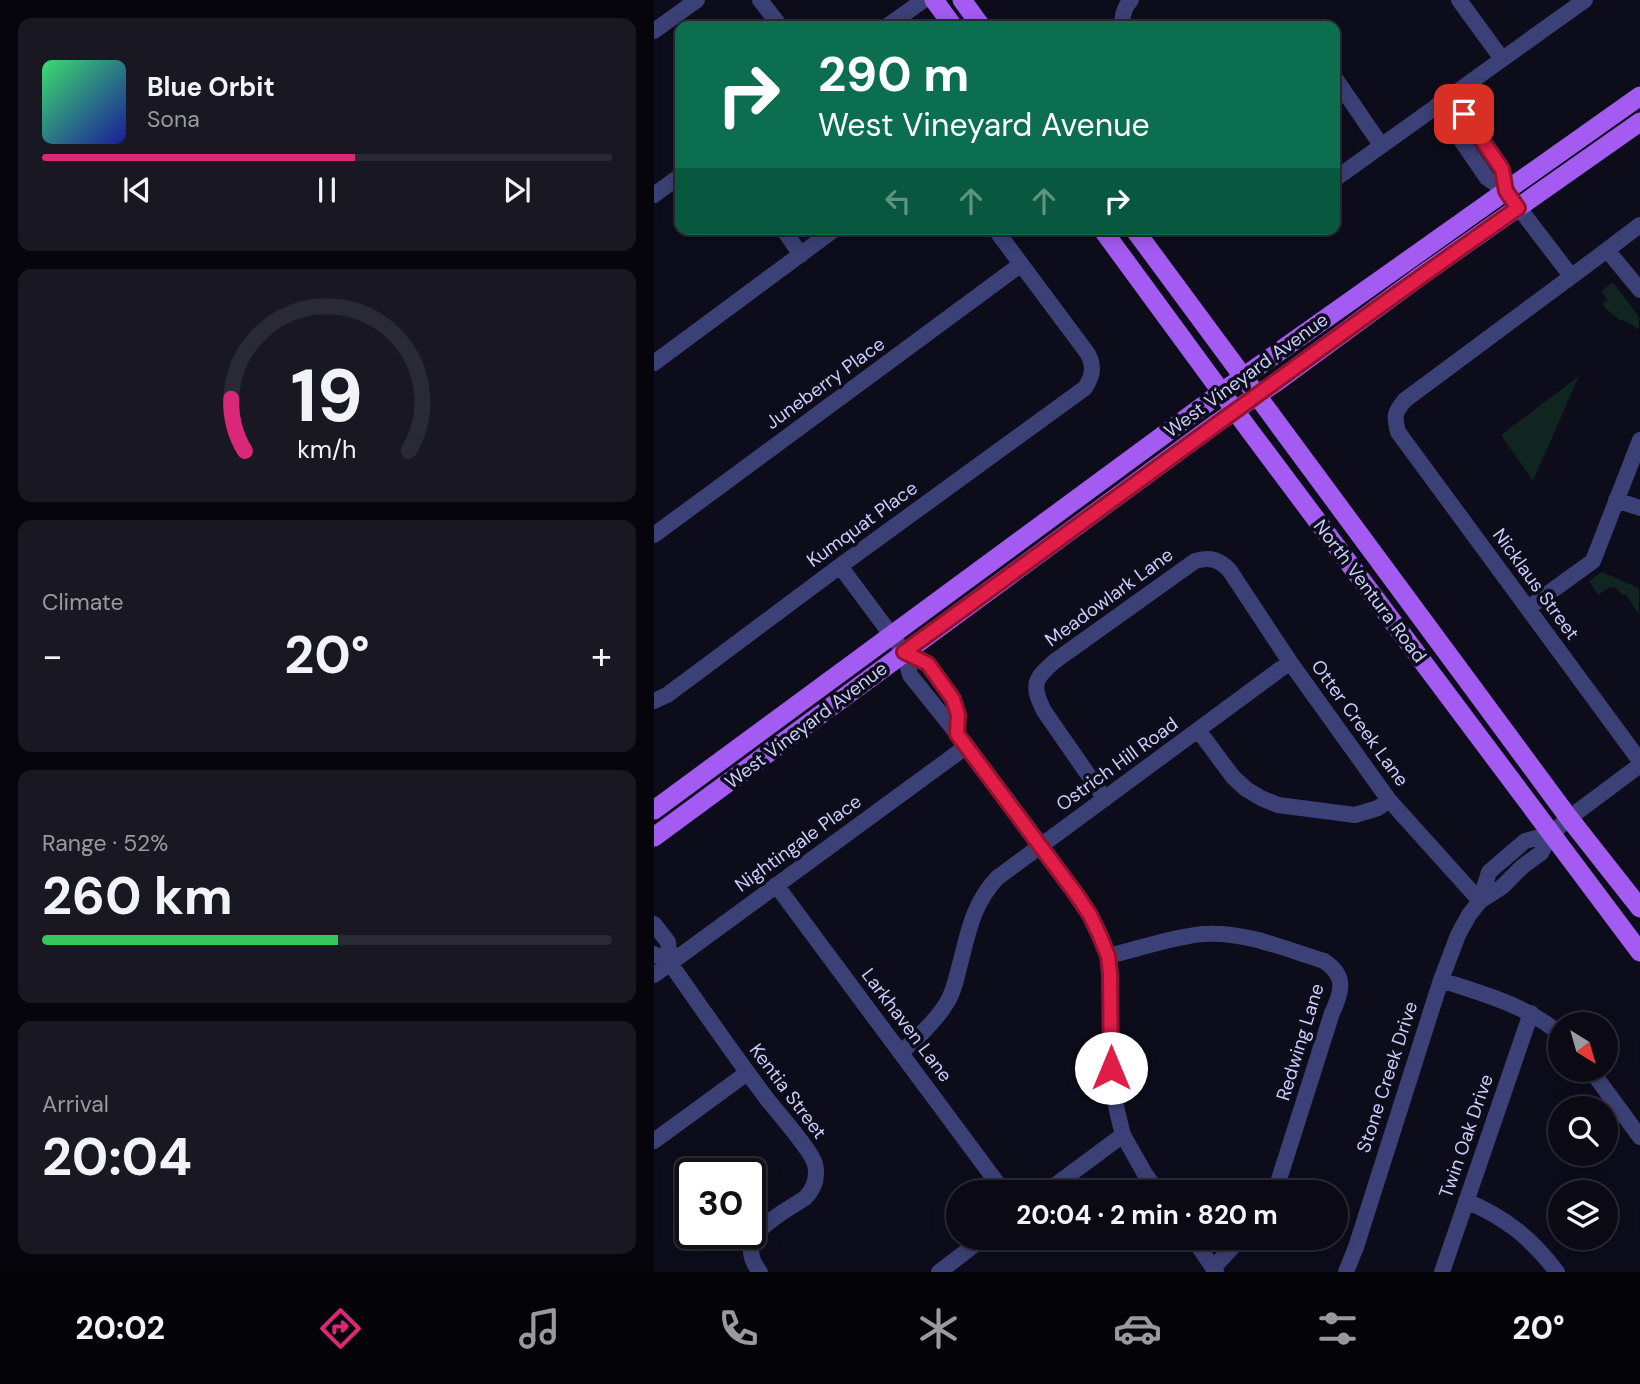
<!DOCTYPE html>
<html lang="en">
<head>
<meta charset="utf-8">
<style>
  :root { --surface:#0a0914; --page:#181722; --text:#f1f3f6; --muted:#999aa0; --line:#2a2a34; --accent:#db2777 }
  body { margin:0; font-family:"DM Sans",sans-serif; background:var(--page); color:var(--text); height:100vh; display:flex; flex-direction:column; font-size:26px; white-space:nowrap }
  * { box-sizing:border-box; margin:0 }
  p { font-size:23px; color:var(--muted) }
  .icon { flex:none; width:38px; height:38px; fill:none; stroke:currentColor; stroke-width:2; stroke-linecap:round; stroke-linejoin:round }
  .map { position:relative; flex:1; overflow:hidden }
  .panel { display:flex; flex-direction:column; gap:18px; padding:18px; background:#06050b; width:654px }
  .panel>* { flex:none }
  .top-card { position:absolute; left:21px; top:21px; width:665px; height:214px; border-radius:14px; box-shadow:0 4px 18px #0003,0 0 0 2px var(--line); background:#0b6e4f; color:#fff; overflow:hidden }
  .needle { width:46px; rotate:143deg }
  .tools { position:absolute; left:894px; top:1012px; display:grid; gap:14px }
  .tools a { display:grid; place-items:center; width:70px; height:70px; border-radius:50%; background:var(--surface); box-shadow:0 4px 18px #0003,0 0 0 2px var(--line); font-size:35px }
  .speed { position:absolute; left:21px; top:1158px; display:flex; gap:14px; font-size:35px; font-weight:700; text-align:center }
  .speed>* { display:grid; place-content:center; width:91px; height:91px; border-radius:50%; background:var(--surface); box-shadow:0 4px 18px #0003,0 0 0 2px var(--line); line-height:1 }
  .speed .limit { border:4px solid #111; border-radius:10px; background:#fff; color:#111 }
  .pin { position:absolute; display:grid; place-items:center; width:60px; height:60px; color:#fff; margin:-30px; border-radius:14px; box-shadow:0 4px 10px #0006 }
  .me { position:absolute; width:77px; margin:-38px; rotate:0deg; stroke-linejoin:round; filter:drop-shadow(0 0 5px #0008) }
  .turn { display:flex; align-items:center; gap:24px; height:147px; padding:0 28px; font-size:32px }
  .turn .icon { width:91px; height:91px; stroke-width:2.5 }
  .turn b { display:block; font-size:49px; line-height:60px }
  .lanes { display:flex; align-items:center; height:66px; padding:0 28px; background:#0003; justify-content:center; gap:35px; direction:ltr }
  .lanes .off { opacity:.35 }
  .big { font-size:52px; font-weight:700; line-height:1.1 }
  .panel .tile { flex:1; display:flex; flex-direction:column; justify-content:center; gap:10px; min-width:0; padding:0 24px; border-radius:14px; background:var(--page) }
  .panel .dial { align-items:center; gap:0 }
  .dial svg { height:182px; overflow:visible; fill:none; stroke:var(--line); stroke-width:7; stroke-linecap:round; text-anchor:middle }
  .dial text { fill:var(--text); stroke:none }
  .song { display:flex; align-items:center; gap:21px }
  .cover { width:84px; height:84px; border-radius:10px; background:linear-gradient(135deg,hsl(140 70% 55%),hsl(240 70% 35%)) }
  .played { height:7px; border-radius:4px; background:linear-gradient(90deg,var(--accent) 55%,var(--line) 55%) }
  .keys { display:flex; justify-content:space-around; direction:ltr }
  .heat { display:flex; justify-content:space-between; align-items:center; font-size:38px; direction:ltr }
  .charge { height:10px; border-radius:5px; background:linear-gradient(90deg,#34c759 52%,var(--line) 0) }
  .trip { position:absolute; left:292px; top:1180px; width:402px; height:70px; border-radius:35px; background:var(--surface); box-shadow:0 4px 18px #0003,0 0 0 2px var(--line); font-weight:700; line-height:70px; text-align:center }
  .tabs { display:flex; height:112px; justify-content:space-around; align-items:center; background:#040408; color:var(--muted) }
  .tabs .icon { width:49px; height:49px }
  .tabs .selected { color:var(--accent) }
  .tabs b { font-size:32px; color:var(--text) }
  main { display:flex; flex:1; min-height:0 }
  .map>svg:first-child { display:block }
  .green { fill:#102420 }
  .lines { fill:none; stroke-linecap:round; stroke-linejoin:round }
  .minor { stroke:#3b4176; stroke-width:16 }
  .major { stroke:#a45bf1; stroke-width:19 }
  .route-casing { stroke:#92132f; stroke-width:18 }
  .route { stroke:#e11d48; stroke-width:12 }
  .labels { text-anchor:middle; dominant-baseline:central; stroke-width:7; stroke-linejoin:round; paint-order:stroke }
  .street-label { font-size:19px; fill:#caccfa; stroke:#0d0c1b }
</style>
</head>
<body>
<main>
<section class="panel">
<div class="tile">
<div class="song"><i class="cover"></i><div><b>Blue Orbit</b><p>Sona</p></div></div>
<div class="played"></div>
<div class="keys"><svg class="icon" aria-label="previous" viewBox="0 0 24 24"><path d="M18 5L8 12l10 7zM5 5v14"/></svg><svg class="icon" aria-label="pause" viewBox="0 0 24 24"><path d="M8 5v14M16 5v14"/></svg><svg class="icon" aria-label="next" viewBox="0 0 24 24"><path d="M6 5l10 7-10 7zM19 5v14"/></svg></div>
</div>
<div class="tile dial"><svg viewBox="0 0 100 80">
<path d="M14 69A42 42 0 1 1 86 69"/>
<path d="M14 69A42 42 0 0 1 8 46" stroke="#db2777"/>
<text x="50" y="56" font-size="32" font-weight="700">19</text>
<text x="50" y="72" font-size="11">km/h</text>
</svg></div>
<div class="tile"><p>Climate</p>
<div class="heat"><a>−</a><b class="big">20°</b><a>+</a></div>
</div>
<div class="tile"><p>Range · 52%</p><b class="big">260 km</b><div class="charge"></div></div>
<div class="tile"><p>Arrival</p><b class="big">20:04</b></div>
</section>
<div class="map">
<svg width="986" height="1272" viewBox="0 0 986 1272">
  <rect width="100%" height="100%" fill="#0d0c1b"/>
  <path class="green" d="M959,282L985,317V327L983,329C978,323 974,323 967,320C959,316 954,311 948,304L954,300L947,291Z
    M925,376L879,481L847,435Z
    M948,572L985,588V614L971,594L968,595L962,588L956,587L944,595L935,581Z"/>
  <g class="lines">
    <path class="minor" d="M106,0L126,26
      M805,0L848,59
      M233,26L270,0
      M468,26C468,16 470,7 477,0
      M0,31L43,0
      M681,78L727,145
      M797,96L848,168L852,191
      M783,105L833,178L852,191L917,276
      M681,179L931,0
      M0,195L26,176
      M129,229L147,255
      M953,250L986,225
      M986,290L953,250L751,400C740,413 740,416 744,432L986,761
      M0,363L181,229
      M962,500L986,508
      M0,535L366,265
      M186,566L250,652L256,675L313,746L387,845L436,915L454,956L457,998V1068L459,1090L464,1115L469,1135L491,1174L504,1192
      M874,608L939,561L986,440
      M250,652L274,664L299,699L304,715L303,734
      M0,701L13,695L44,672L186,566L431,388C438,377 441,367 434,354L341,229
      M544,730L579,777L592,789L607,798L624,805L701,815L724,808L735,800
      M451,799L390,711C377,685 380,679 401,661L541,561C556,556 566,560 576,571L636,662L735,800L826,901
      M122,885L350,1192
      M826,901L835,872L871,841L897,834
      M0,924L14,942L16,963
      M0,954L16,963C48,1009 80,1055 113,1099C124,1113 157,1150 161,1164C164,1177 160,1189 151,1198C126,1215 77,1236 106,1272
      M454,956C485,949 517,937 549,934C591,931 631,949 670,961C693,976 688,992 678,1013L621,1192
      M0,975L313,746
      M787,980C829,994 872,1005 906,1034
      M247,1052C260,1042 283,1019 292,1004C299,994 302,980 305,968C314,934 318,905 343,878L636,662
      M936,1069L986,1137
      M0,1141L93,1073
      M392,1192L469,1135
      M812,1201C851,1217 877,1238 903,1272
      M538,1237L562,1272
      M559,1268L588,1237
      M285,1272L331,1237
      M692,1272L702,1247L787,980L804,935L815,915L826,901L848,887L869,866L887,853L897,834L915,818L986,765
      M788,1272L877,1013"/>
    <path class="major" d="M280,0L299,26
      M308,0L327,26
      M448,229L596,431L986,952
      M480,229L915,818L986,908
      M0,810L568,392L986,96
      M0,837L563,423L621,383L768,275L986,122"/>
  </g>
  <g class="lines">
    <g class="route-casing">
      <path id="route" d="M457,1068L456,974L454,956L446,936L436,915L422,894L303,734L304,715L299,699L274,664L250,652C455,504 657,353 864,208L852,191L848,169L810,114"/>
    </g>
    <use href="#route" class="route"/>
  </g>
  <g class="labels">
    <g class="street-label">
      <text transform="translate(592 375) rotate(-36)">West Vineyard Avenue</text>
      <text transform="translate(171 383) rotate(-36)">Juneberry Place</text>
      <text transform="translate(208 524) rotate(-36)">Kumquat Place</text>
      <text transform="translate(882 584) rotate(54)">Nicklaus Street</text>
      <text transform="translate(716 591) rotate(53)">North Ventura Road</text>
      <text transform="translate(455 597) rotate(-36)">Meadowlark Lane</text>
      <text transform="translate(706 723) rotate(54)">Otter Creek Lane</text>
      <text transform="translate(152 725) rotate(-37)">West Vineyard Avenue</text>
      <text transform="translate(463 764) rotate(-36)">Ostrich Hill Road</text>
      <text transform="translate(144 843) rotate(-36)">Nightingale Place</text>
      <text transform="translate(253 1025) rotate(53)">Larkhaven Lane</text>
      <text transform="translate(646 1042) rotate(-73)">Redwing Lane</text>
      <text transform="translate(733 1077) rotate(-72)">Stone Creek Drive</text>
      <text transform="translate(134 1091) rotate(53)">Kentia Street</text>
      <text transform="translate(812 1136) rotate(-71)">Twin Oak Drive</text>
    </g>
  </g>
</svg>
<div class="tools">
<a><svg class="needle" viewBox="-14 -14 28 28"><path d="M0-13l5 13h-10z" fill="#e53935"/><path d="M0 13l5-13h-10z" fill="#999aa0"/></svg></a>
<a><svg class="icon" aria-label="search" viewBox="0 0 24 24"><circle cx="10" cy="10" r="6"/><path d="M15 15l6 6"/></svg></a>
<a><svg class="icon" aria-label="layers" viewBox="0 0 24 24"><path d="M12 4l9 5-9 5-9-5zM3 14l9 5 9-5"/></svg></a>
</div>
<div class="speed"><div class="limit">30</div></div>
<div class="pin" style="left:810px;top:114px;background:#d93025"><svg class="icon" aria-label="arrive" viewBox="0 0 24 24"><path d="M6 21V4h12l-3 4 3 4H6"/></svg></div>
<svg class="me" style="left:457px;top:1068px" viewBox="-20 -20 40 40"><circle r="19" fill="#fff"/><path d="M0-13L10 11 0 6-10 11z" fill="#e11d48"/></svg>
<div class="trip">20:04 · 2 min · 820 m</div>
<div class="top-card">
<div class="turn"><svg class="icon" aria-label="right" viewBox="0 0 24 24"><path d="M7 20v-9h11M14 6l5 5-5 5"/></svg><div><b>290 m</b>West Vineyard Avenue</div></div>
<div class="lanes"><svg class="icon off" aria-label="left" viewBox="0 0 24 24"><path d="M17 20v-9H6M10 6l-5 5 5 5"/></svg><svg class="icon off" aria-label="ahead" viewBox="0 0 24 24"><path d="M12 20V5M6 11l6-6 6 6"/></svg><svg class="icon off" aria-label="ahead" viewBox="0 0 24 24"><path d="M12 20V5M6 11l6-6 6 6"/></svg><svg class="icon" aria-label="right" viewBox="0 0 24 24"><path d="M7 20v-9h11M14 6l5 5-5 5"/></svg></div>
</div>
</div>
</main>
<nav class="tabs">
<b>20:02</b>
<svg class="icon selected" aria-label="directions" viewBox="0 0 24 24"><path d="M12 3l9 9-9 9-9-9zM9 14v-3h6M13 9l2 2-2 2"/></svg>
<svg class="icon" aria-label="music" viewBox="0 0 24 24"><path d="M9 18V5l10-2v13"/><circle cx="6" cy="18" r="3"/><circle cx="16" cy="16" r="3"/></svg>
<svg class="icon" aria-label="phone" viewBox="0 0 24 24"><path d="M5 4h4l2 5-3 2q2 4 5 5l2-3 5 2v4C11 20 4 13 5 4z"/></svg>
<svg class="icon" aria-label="climate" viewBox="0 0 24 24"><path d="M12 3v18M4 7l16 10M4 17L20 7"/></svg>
<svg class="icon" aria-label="car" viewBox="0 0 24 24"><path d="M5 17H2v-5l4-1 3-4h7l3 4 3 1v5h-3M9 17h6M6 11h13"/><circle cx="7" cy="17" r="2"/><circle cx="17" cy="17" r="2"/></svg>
<svg class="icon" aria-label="filters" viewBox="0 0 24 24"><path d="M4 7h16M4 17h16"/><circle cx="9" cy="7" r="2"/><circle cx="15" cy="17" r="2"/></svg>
<b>20°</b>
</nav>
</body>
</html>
